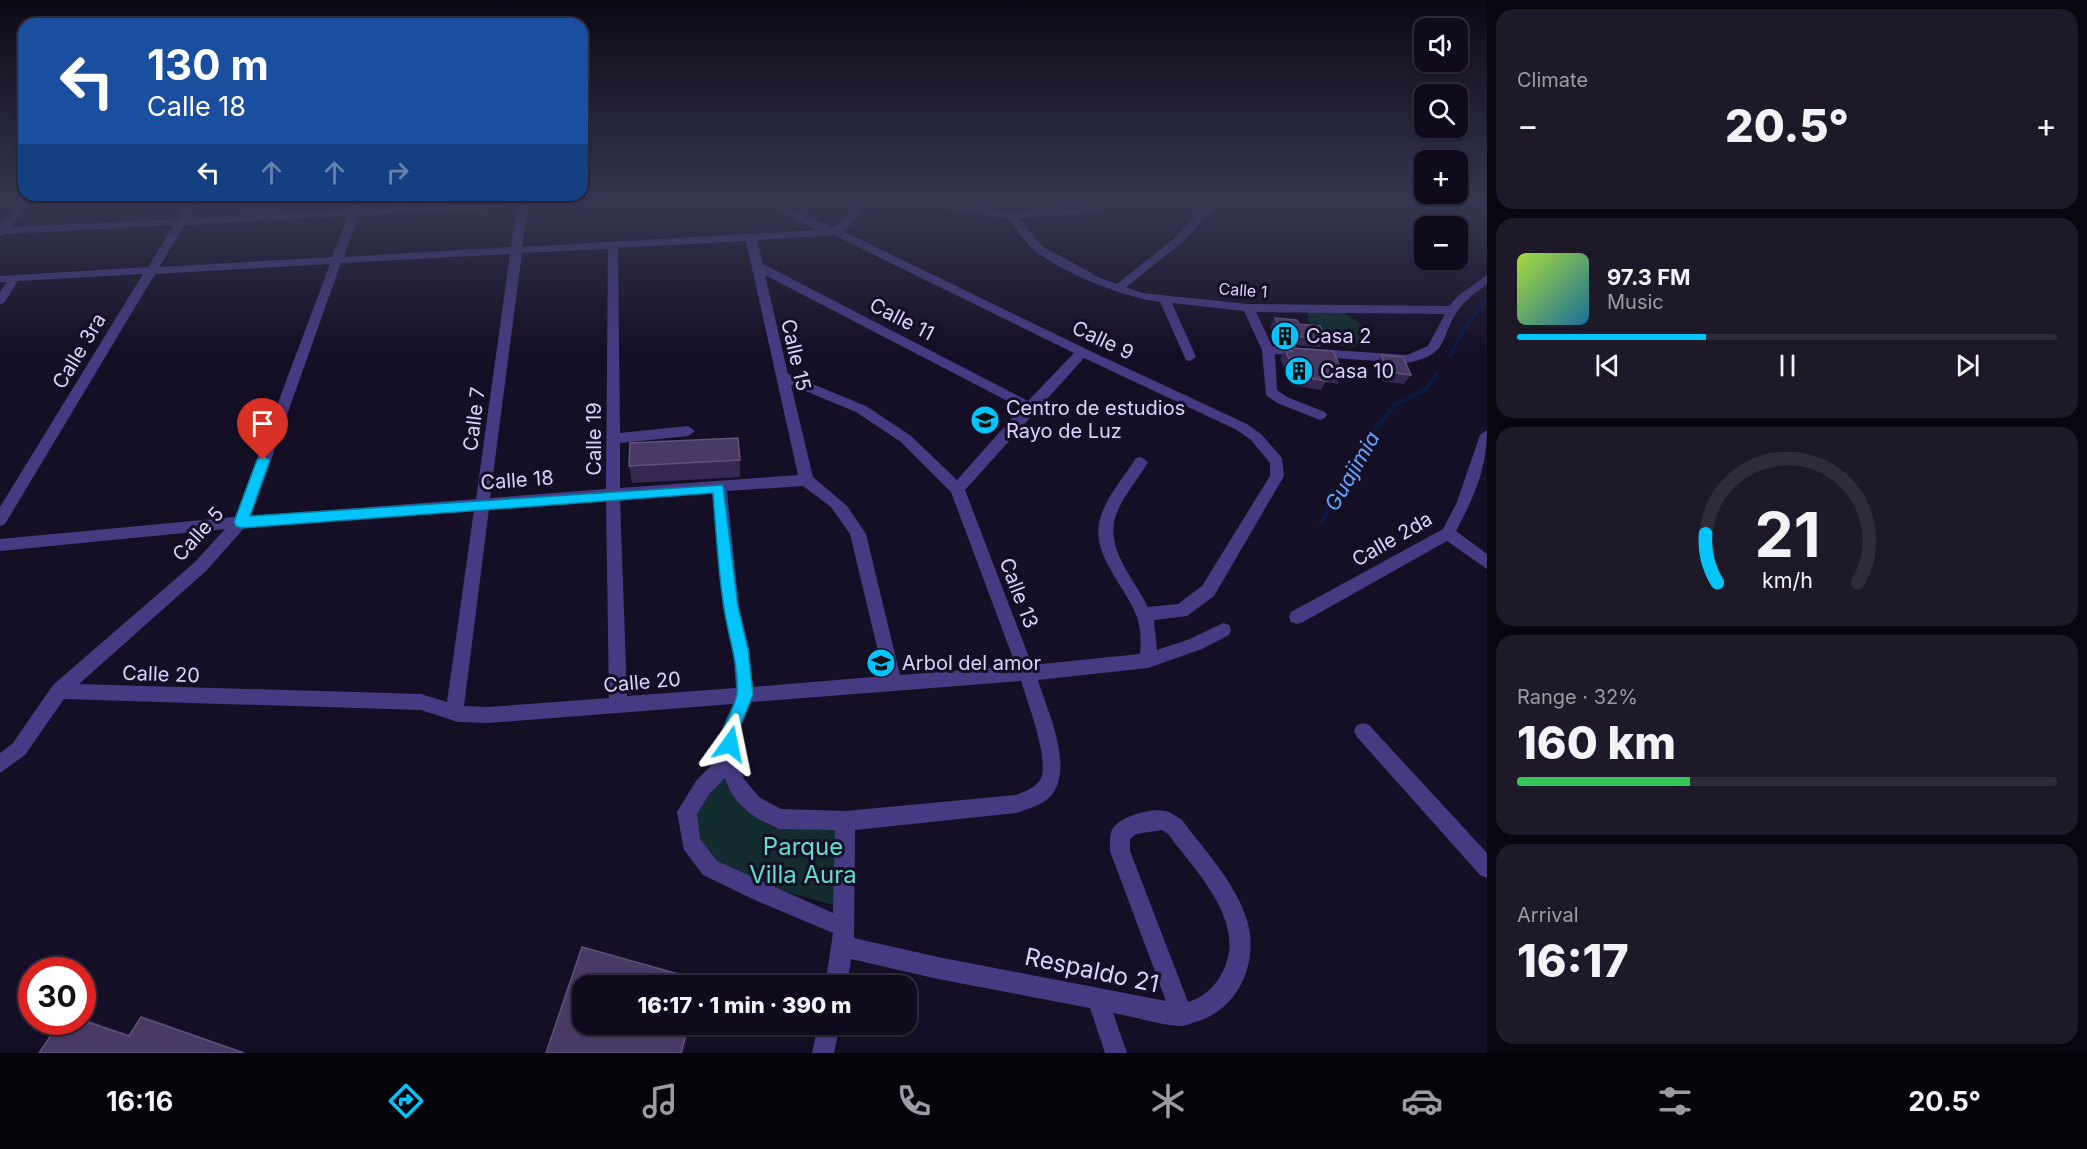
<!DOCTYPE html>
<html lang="en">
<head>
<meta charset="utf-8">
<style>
  :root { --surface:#100b1c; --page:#1e1929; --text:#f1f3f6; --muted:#9c9ba3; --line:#302b3b; --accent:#03c5fb }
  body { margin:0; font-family:Inter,sans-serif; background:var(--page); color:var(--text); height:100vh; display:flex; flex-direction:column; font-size:22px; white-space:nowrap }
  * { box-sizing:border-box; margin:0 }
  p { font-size:20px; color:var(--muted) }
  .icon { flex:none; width:33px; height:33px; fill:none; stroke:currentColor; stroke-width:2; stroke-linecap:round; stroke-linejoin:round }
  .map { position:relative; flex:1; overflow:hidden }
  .drawer { display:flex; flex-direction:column; gap:9px; padding:9px; background:#09060f; width:600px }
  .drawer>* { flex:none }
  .banner { position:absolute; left:18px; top:18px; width:570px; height:183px; border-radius:18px; box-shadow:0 2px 4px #0004,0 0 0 2px var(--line); background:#1a4fa0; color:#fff; overflow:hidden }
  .buttons { position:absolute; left:1414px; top:18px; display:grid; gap:12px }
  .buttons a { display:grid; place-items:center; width:54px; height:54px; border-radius:12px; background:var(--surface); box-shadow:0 2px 4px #0004,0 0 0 2px var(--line); font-size:30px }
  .speed { position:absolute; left:18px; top:957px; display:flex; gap:12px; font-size:30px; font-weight:700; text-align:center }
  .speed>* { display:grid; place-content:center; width:78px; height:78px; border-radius:50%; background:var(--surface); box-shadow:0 2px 4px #0004,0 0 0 2px var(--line); line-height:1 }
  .speed .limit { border:9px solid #d22; background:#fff; color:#111 }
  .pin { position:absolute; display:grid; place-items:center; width:51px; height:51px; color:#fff; margin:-62px -26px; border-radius:50% 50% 50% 0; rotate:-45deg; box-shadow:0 0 6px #0007 }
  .pin .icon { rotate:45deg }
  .me { position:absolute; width:66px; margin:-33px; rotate:12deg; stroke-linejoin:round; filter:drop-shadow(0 0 4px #0008) }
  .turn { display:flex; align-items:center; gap:21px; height:126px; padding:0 30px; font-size:27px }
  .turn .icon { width:78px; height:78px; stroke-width:2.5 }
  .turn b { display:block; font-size:42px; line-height:51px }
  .lanes { display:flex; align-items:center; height:57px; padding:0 30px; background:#0003; justify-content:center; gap:30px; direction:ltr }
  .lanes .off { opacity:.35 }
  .big { font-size:45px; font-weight:800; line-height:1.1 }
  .drawer .tile { flex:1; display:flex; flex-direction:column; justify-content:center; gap:9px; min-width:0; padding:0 21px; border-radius:18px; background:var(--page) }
  .drawer .dial { align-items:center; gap:0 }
  .dial svg { height:156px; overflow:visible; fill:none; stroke:var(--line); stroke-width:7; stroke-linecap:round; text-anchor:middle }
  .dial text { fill:var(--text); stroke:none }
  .song { display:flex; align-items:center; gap:18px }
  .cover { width:72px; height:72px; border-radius:9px; background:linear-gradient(135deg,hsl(80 70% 55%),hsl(200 70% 35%)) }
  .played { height:6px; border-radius:3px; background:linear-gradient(90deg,var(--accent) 35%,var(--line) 35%) }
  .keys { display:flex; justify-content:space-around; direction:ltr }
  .heat { display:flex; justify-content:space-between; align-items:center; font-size:33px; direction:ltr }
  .charge { height:9px; border-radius:4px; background:linear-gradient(90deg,#34c759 32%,var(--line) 0) }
  .trip { position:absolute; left:572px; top:975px; width:345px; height:60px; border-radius:18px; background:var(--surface); box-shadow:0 2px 4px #0004,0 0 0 2px var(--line); font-weight:800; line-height:60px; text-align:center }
  .dock { display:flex; height:96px; justify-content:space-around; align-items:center; background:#06040b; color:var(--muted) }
  .dock .icon { width:42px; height:42px }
  .dock .selected { color:var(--accent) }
  .dock b { font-size:27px; color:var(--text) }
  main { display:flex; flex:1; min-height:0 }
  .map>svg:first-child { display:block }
  .green { fill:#122c2f }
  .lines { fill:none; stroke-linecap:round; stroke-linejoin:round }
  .stream-far1 { stroke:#0b1842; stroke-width:4 }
  .stream { stroke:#0b1842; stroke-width:4.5 }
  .street { fill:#463b83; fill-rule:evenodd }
  .wall { fill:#362853 }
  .shaded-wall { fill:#211639 }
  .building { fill:#483a65; stroke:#5f527d; stroke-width:1.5 }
  .route { fill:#03c5fb; stroke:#0280a3; stroke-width:1.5 }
  .labels { text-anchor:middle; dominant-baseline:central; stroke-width:6; stroke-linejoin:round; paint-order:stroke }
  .far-street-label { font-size:16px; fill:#ddd3fe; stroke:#150f25 }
  .street-label { font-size:20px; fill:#ddd3fe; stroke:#150f25 }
  .poi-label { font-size:20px; fill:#ddd3fe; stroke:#150f25; text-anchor:start }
  .water-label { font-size:21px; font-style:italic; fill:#63a3fd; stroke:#150f25 }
  .near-park-label { font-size:24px; fill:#60decd; stroke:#150f25 }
  .near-street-label { font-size:24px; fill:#ddd3fe; stroke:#150f25 }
</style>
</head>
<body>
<main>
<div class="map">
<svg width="1487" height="1053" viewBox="0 0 1487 1053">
  <rect width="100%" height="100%" fill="#150f25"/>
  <path class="green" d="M1306,310H1341L1364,327L1363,338L1354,347C1322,345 1314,343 1306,310Z
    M724,775L728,788L743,808L775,829L836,821L840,907L766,886L715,863L698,841L694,815L706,794Z"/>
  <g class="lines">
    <path class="stream-far1" d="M1450,356L1464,328L1487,300
      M1386,416L1396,404L1425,390L1437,374"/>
    <path class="stream" d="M1321,523L1364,442L1388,414"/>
    <path class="street" d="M20,202H31L10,227L178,219L188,202H198L188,218L350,210L353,202H363L361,209L497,202H565L560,205L528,207L522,247L818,230L758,202H772L833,227L844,219L857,202H867L855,219L843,231L1086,349L1247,424L1261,434L1282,458L1284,476L1214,596L1187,616L1154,620L1157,650L1190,639L1223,623L1229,625L1231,630L1229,635L1202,649L1148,668L1038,680C1047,710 1073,764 1053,793C1046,804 1028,809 1016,813L855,830L854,938L938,957L1166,1001L1110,851C1110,844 1109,834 1113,828C1122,816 1152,808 1165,811C1171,812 1177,817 1182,820C1205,851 1235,882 1247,920C1259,961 1240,1007 1199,1021C1193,1022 1187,1026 1181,1026C1163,1026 1132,1016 1113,1013L1127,1053H1105L1090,1008L938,979L851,959L847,986H825L833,933L757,901L703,875L684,850L677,812L696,781L720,756L722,729L733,704L489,723L458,722L421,710L64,699L25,755L0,773V753L13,743L53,685L195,562L225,529L0,551V539L235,517L330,264L155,274L5,524L0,526V507L143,274L18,281L4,303L0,304V292L7,282H0V276L148,267L174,225L5,234L0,236V226ZM517,207L511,247L344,257L358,216ZM348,216L332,257L159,267L185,225ZM834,235L1074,353L1028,401L763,264L757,240ZM746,241L798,475L620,488V443L688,436L695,431L688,426L620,433L618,248ZM608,249L606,489L490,498L522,253ZM510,254L476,499L251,516L341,263ZM765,275L1021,408L957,480L911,436L866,406L788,374ZM1084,358L1237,430L1251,440L1270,463V476L1202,586L1178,604L1148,607C1135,580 1106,550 1115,518C1121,498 1138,480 1148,462L1141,457L1136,458C1124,477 1106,497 1100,519C1090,555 1126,586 1137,617C1141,629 1141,642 1140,654L1032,665L965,490ZM791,385L856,412L901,442L951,492L1016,666L900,675L866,534L847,506L813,477ZM803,486L831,507L850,534L884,676L753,687L749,649L739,607L727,491ZM712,492L723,607L733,649L736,688L627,696L620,499ZM606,500L609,698L489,707L464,706L489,509ZM474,510L447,702L421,694L79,684L207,570L245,527ZM1021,681C1027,701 1051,763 1040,780C1035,788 1024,792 1016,795L845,811L781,809L759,797L744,779L738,760L740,729L751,702ZM725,778C732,804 755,819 779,829L835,830L833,913L717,861L700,839L697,814L710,793ZM1162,830L1168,834C1196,872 1249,923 1222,973C1214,988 1204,997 1188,1002L1130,851V839L1136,834Z
      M921,202H946L1012,213L1039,209L1086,208L1105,202H1121L1087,214L1019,218L1042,246L1100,278L1117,284L1177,236L1209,202H1219L1185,240L1126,287L1142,293L1248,304L1449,306L1458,296L1487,275V284C1477,292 1466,299 1459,309C1438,338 1452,354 1407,363L1275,354L1277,390L1287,397L1325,412L1327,415L1325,418L1320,420L1277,403L1266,395L1262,350L1244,311L1172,303L1196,357L1190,361L1186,360L1160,302C1122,297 1066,274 1035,251C1025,243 1017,229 1009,219L926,205ZM1256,312L1445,314L1428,346L1407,355L1272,346Z
      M1487,430C1487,469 1474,497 1456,531L1487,554V569L1447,541L1303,622L1297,624L1291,622L1289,617L1291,612L1443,529L1457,502L1480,435Z
      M1363,723L1369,725L1487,853V878L1480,875L1357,737L1354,731L1357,725Z
      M818,1024H840L834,1053H812Z"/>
  </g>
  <path class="wall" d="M1275,318L1299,324L1326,338L1320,347L1279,344L1270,327Z
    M1291,348L1344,375L1337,384L1326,382L1321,390L1292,385L1280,359L1285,350L1289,351Z
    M1381,355L1411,375L1404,384L1382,381L1375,363Z
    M740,460V477L632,483L629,466Z"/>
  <path class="shaded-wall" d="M141,1017L162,1023L247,1053H244Z
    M82,1018L90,1020L151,1042L129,1036L82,1020Z
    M689,1024H691L684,1053H681Z"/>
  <path class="building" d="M1275,318L1297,320L1299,324L1320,326L1326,338L1284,336Z
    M1291,348L1333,351L1344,375L1323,372L1327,381L1297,376L1285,350L1292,351Z
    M1381,355L1403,357L1411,375L1389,372Z
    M738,438L740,460L629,466L630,443Z
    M582,947L700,980L699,986H582V1024H689L681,1053H546Z
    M141,1017L244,1053H39L60,1022H82V1020L129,1036Z"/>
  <linearGradient id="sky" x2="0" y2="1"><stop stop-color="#0c0814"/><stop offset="0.58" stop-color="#353751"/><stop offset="1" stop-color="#353751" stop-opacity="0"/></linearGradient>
  <rect width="1487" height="350" fill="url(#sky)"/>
  <path class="route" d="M263,456L270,460L250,516L723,485L738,607L748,649L753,695L739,729L736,750L730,752L724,750C715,729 735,713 737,693C739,665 728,636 724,608C718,570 716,531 713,493L241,528L236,526L234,522L257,460Z"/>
  <defs>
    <g id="building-disc" transform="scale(1.5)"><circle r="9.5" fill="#03c5fb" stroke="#150f25"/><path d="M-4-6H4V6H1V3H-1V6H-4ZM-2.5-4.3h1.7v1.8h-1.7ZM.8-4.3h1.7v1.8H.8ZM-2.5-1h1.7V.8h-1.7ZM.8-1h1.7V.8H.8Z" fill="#111"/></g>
    <g id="university-disc" transform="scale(1.5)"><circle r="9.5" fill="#03c5fb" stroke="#150f25"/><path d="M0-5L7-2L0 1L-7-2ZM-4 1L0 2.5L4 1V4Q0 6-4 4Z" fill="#111"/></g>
    <g id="school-disc" transform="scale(1.5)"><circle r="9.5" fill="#03c5fb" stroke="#150f25"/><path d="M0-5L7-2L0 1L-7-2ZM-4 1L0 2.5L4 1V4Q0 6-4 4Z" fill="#111"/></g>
  </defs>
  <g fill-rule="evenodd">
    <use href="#building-disc" x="1285" y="336"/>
    <use href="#building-disc" x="1299" y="371"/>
    <use href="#university-disc" x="985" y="420"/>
    <use href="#school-disc" x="881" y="663"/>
  </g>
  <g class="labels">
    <g class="far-street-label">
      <text transform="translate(1243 290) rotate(4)">Calle 1</text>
    </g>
    <g class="street-label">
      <text transform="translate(902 319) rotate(27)">Calle 11</text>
      <text transform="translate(1103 340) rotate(25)">Calle 9</text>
      <text transform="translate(79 351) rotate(-59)">Calle 3ra</text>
      <text transform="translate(796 355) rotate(77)">Calle 15</text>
      <text transform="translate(474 419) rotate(-83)">Calle 7</text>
      <text transform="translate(594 439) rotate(-90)">Calle 19</text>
      <text transform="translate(517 480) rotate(-4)">Calle 18</text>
      <text transform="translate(198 534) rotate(-48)">Calle 5</text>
      <text transform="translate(1392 539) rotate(-30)">Calle 2da</text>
      <text transform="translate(1019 593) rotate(69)">Calle 13</text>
      <text transform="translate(161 674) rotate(2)">Calle 20</text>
      <text transform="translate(642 682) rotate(-5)">Calle 20</text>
    </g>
    <g class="poi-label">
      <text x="1306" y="336">Casa 2</text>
      <text x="1320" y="371">Casa 10</text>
      <text x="1006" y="408">Centro de estudios<tspan x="1006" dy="23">Rayo de Luz</tspan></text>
      <text x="902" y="663">Arbol del amor</text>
    </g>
    <g class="water-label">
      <text transform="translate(1352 471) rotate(-60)">Guajimia</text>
    </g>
    <g class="near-park-label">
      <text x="803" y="846">Parque<tspan x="803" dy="28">Villa Aura</tspan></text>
    </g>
    <g class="near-street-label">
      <text transform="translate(1092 970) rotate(12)">Respaldo 21</text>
    </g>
  </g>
</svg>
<div class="buttons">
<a><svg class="icon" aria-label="sound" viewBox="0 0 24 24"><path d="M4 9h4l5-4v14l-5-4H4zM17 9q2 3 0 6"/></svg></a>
<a><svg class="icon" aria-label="search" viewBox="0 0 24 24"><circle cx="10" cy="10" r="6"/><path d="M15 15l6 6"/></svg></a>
<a>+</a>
<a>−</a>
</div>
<div class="speed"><div class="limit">30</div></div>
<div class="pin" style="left:263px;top:460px;background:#d93025"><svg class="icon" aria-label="arrive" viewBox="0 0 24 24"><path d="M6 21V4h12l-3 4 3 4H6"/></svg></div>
<svg class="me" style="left:730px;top:744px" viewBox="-20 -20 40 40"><path d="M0-17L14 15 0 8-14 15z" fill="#03c5fb" stroke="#fff" stroke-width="4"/></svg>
<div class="trip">16:17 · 1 min · 390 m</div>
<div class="banner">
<div class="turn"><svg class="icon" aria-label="left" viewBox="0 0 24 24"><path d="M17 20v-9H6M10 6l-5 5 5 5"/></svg><div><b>130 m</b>Calle 18</div></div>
<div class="lanes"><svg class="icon" aria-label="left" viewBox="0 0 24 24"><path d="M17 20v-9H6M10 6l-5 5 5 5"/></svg><svg class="icon off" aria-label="ahead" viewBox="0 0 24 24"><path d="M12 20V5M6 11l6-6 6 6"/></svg><svg class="icon off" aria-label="ahead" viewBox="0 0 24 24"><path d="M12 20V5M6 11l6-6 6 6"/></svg><svg class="icon off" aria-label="right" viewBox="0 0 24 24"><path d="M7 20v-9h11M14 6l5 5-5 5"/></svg></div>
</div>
</div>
<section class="drawer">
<div class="tile"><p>Climate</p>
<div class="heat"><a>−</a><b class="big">20.5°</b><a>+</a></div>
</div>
<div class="tile">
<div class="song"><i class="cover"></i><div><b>97.3 FM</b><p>Music</p></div></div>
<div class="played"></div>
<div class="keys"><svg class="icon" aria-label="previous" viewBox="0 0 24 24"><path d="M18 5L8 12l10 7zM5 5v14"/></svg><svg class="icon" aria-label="pause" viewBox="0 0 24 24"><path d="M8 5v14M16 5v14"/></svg><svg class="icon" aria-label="next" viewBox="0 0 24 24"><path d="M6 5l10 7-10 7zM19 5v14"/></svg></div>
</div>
<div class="tile dial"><svg viewBox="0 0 100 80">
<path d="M14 69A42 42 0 1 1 86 69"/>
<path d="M14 69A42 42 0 0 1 8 44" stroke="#03c5fb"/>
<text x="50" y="56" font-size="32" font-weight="700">21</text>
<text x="50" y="72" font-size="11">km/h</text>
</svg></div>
<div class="tile"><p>Range · 32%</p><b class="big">160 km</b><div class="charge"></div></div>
<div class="tile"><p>Arrival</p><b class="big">16:17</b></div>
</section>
</main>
<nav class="dock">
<b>16:16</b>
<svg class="icon selected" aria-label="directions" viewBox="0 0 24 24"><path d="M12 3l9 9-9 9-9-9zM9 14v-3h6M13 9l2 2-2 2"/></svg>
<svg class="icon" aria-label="music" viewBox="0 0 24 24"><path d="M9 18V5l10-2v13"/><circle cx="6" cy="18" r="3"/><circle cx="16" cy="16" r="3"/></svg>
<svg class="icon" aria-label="phone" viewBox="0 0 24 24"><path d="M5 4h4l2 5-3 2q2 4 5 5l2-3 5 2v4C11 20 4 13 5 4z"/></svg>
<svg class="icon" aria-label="climate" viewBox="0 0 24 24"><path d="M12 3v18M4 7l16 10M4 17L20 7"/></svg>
<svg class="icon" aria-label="car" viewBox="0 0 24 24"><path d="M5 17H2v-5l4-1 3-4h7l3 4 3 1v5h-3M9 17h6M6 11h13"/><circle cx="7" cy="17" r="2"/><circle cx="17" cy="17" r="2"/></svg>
<svg class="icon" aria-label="filters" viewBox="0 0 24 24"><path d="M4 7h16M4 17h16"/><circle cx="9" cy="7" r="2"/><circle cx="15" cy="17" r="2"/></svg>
<b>20.5°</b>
</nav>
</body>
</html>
